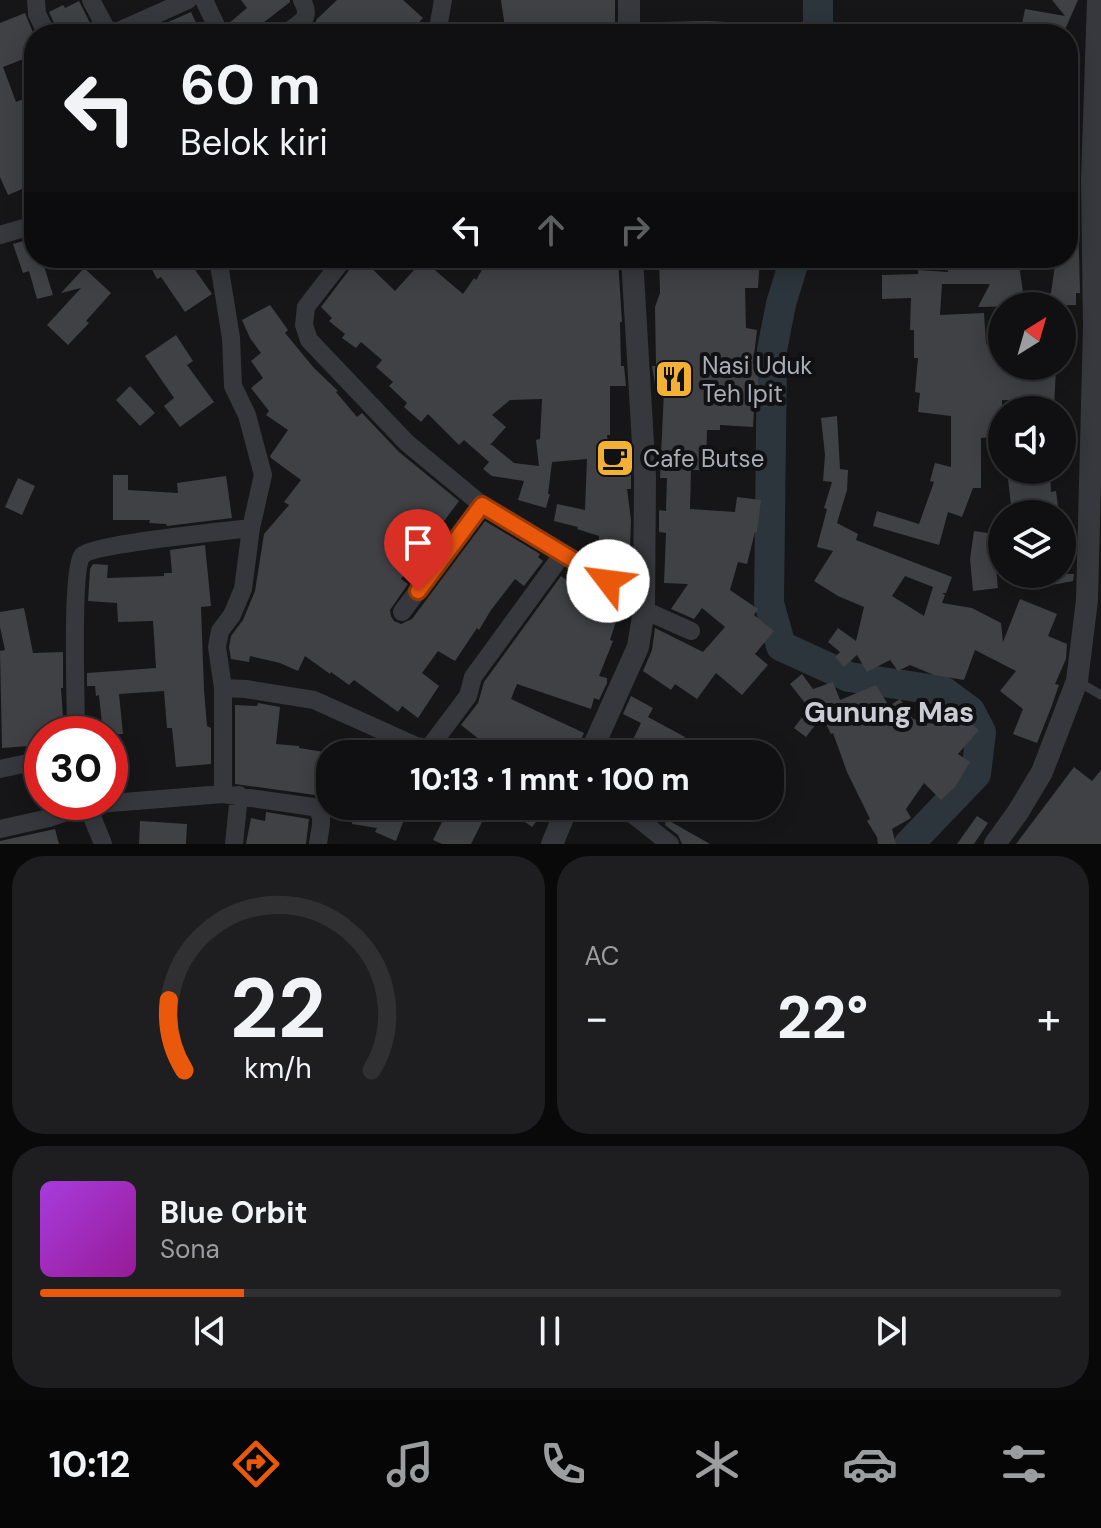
<!DOCTYPE html>
<html lang="id">
<head>
<meta charset="utf-8">
<style>
  :root { --surface:#101012; --page:#1e1e20; --text:#f1f3f6; --muted:#9c9d9f; --line:#303032; --accent:#ea580c }
  body { margin:0; font-family:"DM Sans",sans-serif; background:var(--page); color:var(--text); height:100vh; display:flex; flex-direction:column; font-size:30px; white-space:nowrap }
  * { box-sizing:border-box; margin:0 }
  p { font-size:26px; color:var(--muted) }
  .icon { flex:none; width:44px; height:44px; fill:none; stroke:currentColor; stroke-width:2; stroke-linecap:round; stroke-linejoin:round }
  .map { position:relative; height:844px; overflow:hidden }
  .sheet { display:flex; flex-direction:column; gap:12px; padding:12px; background:#09090a; flex:1 }
  .sheet>* { flex:none }
  .banner { position:absolute; left:24px; top:24px; width:1054px; height:244px; border-radius:32px; box-shadow:0 4px 20px #0003,0 0 0 2px var(--line); background:#101012; color:var(--text); overflow:hidden }
  .needle { width:52px; rotate:37deg }
  .buttons { position:absolute; left:988px; top:292px; display:grid; gap:16px }
  .buttons a { display:grid; place-items:center; width:88px; height:88px; border-radius:50%; background:var(--surface); box-shadow:0 4px 20px #0003,0 0 0 2px var(--line); font-size:40px }
  .speed { position:absolute; left:24px; top:716px; display:flex; gap:16px; font-size:40px; font-weight:700; text-align:center }
  .speed>* { display:grid; place-content:center; width:104px; height:104px; border-radius:50%; background:var(--surface); box-shadow:0 4px 20px #0003,0 0 0 2px var(--line); line-height:1 }
  .speed .limit { border:12px solid #d22; background:#fff; color:#111 }
  .pin { position:absolute; display:grid; place-items:center; width:68px; height:68px; color:#fff; margin:-82px -34px; border-radius:50% 50% 50% 0; rotate:-45deg; box-shadow:0 0 8px #0007 }
  .pin .icon { rotate:45deg }
  .me { position:absolute; width:88px; margin:-44px; rotate:300deg; stroke-linejoin:round; filter:drop-shadow(0 0 6px #0008) }
  .turn { display:flex; align-items:center; gap:28px; height:168px; padding:0 24px; font-size:36px }
  .turn .icon { width:104px; height:104px; stroke-width:2.5 }
  .turn b { display:block; font-size:56px; line-height:68px }
  .lanes { display:flex; align-items:center; height:76px; padding:0 24px; background:#0003; justify-content:center; gap:40px; direction:ltr }
  .lanes .off { opacity:.35 }
  .big { font-size:60px; font-weight:800; line-height:1.1 }
  .sheet .card { flex:1; display:flex; flex-direction:column; justify-content:center; gap:12px; min-width:0; padding:0 28px; border-radius:32px; background:var(--page) }
  .sheet .dial { align-items:center; gap:0 }
  .dial svg { height:208px; overflow:visible; fill:none; stroke:var(--line); stroke-width:7; stroke-linecap:round; text-anchor:middle }
  .dial text { fill:var(--text); stroke:none }
  .song { display:flex; align-items:center; gap:24px }
  .cover { width:96px; height:96px; border-radius:12px; background:linear-gradient(135deg,hsl(280 70% 55%),hsl(300 70% 35%)) }
  .played { height:8px; border-radius:4px; background:linear-gradient(90deg,var(--accent) 20%,var(--line) 20%) }
  .keys { display:flex; justify-content:space-around; direction:ltr }
  .heat { display:flex; justify-content:space-between; align-items:center; font-size:44px; direction:ltr }
  .sheet .tiles { flex:1; display:grid; gap:12px; grid-template-columns:1fr 1fr }
  .card:last-child { grid-column:span 2 }
  .trip { position:absolute; left:316px; top:740px; width:468px; height:80px; border-radius:32px; background:var(--surface); box-shadow:0 4px 20px #0003,0 0 0 2px var(--line); font-weight:800; line-height:80px; text-align:center }
  .dock { display:flex; height:128px; justify-content:space-around; align-items:center; background:#060607; color:var(--muted) }
  .dock .icon { width:56px; height:56px }
  .dock .active { color:var(--accent) }
  .dock b { font-size:36px; color:var(--text) }
  .map>svg:first-child { display:block }
  .lines { fill:none; stroke-linecap:round; stroke-linejoin:round }
  .river { stroke:#2c353c; stroke-width:30 }
  .building { fill:#404145; fill-rule:evenodd }
  .service { stroke:#37383d; stroke-width:9 }
  .minor { stroke:#37383d; stroke-width:18 }
  .tertiary { stroke:#37383d; stroke-width:22 }
  .route-casing { stroke:#983908; stroke-width:20 }
  .route { stroke:#ea580c; stroke-width:14 }
  .labels { text-anchor:middle; dominant-baseline:central; stroke-width:8; stroke-linejoin:round; paint-order:stroke }
  .poi-label { font-size:24px; fill:#a8adb8; stroke:#111113; text-anchor:start }
  .quarter-label { font-size:28px; font-weight:bold; fill:#c9ccd4; stroke:#111113 }
</style>
</head>
<body>
<div class="map">
<svg width="1101" height="844" viewBox="0 0 1101 844">
  <rect width="100%" height="100%" fill="#161618"/>
  <g class="lines">
    <path class="river" d="M818,0V34
      M795,258L781,304L772,350L769,603L781,646L849,677L943,691L970,711L981,732L976,774L909,844"/>
  </g>
  <path class="building" d="M241,0H290V2L249,34H233L228,24L247,8Z
    M337,0H403L423,18L408,34H305L313,27L317,19Z
    M501,0H615V25L603,26L604,34H566V29L529,32L530,34H506Z
    M1052,0H1078L1063,34H1020L1025,9L1065,16Z
    M79,1L91,25L72,34H59L49,12L63,5L65,8Z
    M191,12L196,23L193,24L194,34H141Z
    M25,13L34,35V55L3,67L16,102L34,95V184L8,195L0,177V23Z
    M707,21L747,23V34H660V22Z
    M1068,211H1078L1080,293H1076V305L978,307L990,284H942L940,315L984,313L986,344L1002,345V366L1056,368L1054,409L1032,408V401L1002,400V436L981,438V488H973L962,517L948,512L939,545L873,526L877,511L919,524L934,482L930,481L935,463L951,467V416L918,412L920,393L915,392L918,358H914V330H910L911,298L882,299V275L918,274V270L948,272V258H1018L1024,299L1051,293L1056,258H1068Z
    M34,238V258H60V261L44,266L53,295L37,299L29,271L23,273L13,244Z
    M146,258H178L184,269L191,264L212,294L185,312L161,277L157,279Z
    M356,258H361L395,291L423,260L463,294L474,278L476,280L489,258L618,260L622,322H620L621,366H624L626,386H610V435H607L611,472L631,473V489H627L631,520L630,549L599,550V536L577,529L578,527L554,521L557,504L585,510L587,459L552,462L548,494H550L546,508L518,500L524,481L492,476L483,469L489,462L464,440L459,445L428,414L421,422L404,407L407,403L389,386L393,382L376,367L382,360L361,342L356,348L342,338L345,334L329,321L332,318L321,307L353,265ZM542,399L540,439L536,440L539,466L514,463L492,445H490L506,427L492,415L510,400Z
    M659,258H760L758,288H745L746,328L757,330L753,364H757L759,394H755L753,427L720,425V430H707L706,470H691L690,509L735,512L737,497L761,500L757,532H755L747,564L738,562L730,590L758,609L754,615L774,631L755,654L768,665L742,695L716,673L697,699L675,684L671,690L643,671L652,650L655,628L703,652L725,627L702,608L694,619L671,609L688,584L664,583L666,533L659,532V510L666,511L667,478H660L664,390H656L652,366H656L655,307L660,293Z
    M84,268L111,293L86,321L89,323L68,345L47,325L81,288L61,293Z
    M270,305L288,330L285,333L314,368L338,391L336,392L357,417L362,413L399,452L459,501L401,579L408,584L390,610L391,616L394,621L401,624L412,619L485,521L540,554L538,557L543,561L524,586L515,579L491,610L479,630L477,628L455,661L438,651L422,673L439,686L418,718L402,706L398,712L354,680L349,685L331,672L330,674L305,656L298,671L280,663L250,656L249,662L231,659L229,647L231,636L243,620L255,591L264,534L289,505L284,502L301,480L271,458L270,456L288,430L266,415L269,411L251,388L263,378L251,361L261,353L250,338L242,320Z
    M176,335L193,361L187,365L214,402L180,427L164,406L174,398L145,356Z
    M130,386L155,413L140,426L116,400Z
    M837,416L840,469L848,470L847,490L837,523L858,534L856,540L952,577L946,593H942L945,595L942,603L972,608L1001,623L1003,642L1020,599L1057,614L1048,636L1067,644L1066,659L1055,684L1059,685L1051,708L1037,743L1013,734L1023,709L1000,691L1016,671L975,650L964,680L934,675L910,665L898,671L890,660L867,672L857,655L844,667L835,657L840,652L828,642L838,628L856,641L864,607L838,596L814,581L833,551L817,547L827,509L824,508L832,482L823,481L825,455L821,418ZM905,576L933,587L924,616L892,596Z
    M1035,470H1050L1051,492L1056,491L1059,514H1012L1008,479L1036,477Z
    M113,475H128V490L178,493L177,483L226,476L232,518L167,526L166,524L149,523L150,520H113Z
    M18,478L35,486L22,515L5,507Z
    M974,531L1001,535L999,548H994L998,588L973,591L970,559Z
    M205,545L211,606L201,607L204,690L207,726L211,728V764L176,767L172,728H167L164,691L119,694L123,734H103L99,695L96,696L95,686H87V673L156,668L153,621L118,622L117,603L88,601L90,569L93,564L108,565L107,578L164,576V573H172L170,550Z
    M1033,574H1074L1073,581L1036,588Z
    M561,576L584,593L591,585L622,603L610,640L613,641L599,676L607,678V683L599,700L594,698L591,709L517,684L511,699L584,733L577,748L575,747L572,754H498L461,725L478,703L484,682Z
    M24,608L33,653L63,652V688H61L64,732L42,734V745L2,748L0,651L5,650L0,627V612Z
    M802,674L813,689L833,682L840,700L876,685L889,706L900,699L913,719L935,724L944,708L959,717L961,715L979,730L958,754L970,762L955,787L941,800L924,783L906,809L911,818L892,829L896,844H878L877,837L867,821L870,819L847,772L833,733L831,734L822,716L806,737L794,728L809,708L790,684Z
    M631,696L653,708L648,717L685,737L676,754H626L641,723L623,714Z
    M258,703L280,707L276,744L299,746V748L330,753V788L328,803L315,795L235,784V705L257,706Z
    M1074,767L1092,781L1101,770V844H1016Z
    M354,806H409L396,841L375,832L377,828L352,824Z
    M450,806H455L483,820L471,844H442L433,840Z
    M503,806H534L543,813L532,827Z
    M266,812L309,819L306,844H246L251,818L265,821Z
    M977,816L988,823L974,844H957Z
    M666,819L710,844H682L678,835L665,825Z
    M140,821L187,824L186,844H139Z
    M55,829L59,844H0V841Z"/>
  <g class="lines">
    <path class="service" d="M1077,681L1101,695"/>
    <path class="minor" d="M36,0L37,14L47,34
      M91,0L109,34
      M204,0L220,34
      M112,34L188,0
      M286,34C299,21 313,21 302,0
      M437,34L443,0
      M0,235L34,225
      M218,258L231,338L233,386L247,415L263,475L251,528L243,589L232,615L220,631L217,647L223,688V794
      M344,258L306,307L304,325L309,340L407,443L482,505L631,595L644,596
      M644,610L691,631
      M402,612L482,505
      M223,688L246,689L314,700L416,746L429,748L468,696L473,677L562,555
      M76,734C76,707 71,570 82,556C92,544 227,531 251,528
      M0,769L42,760
      M86,802L103,844
      M622,806L670,844
      M0,829L49,818L86,805L223,794L313,807C327,813 319,831 318,844
      M234,844L239,795"/>
    <path class="tertiary" d="M629,0V34
      M590,754L638,647L644,610L645,477L632,258
      M552,844L568,806
      M995,844L1018,812L1042,772L1077,681L1087,600L1094,327L1092,179L1098,0"/>
  </g>
  <g class="lines">
    <g class="route-casing">
      <path id="route" d="M418,591L482,505L608,581"/>
    </g>
    <use href="#route" class="route"/>
  </g>
  <defs>
    <g id="restaurant-square" transform="scale(2)"><rect x="-9" y="-9" width="18" height="18" rx="4" fill="#f2b134" stroke="#111113"/><path d="M-5-6h1v4h1v-4h1v4h1v-4h1v5L-1.5 .5V6h-2V.5L-5-1ZM5-6V6H3V1.5H1.5Q1.5-4 5-6Z" fill="#111"/></g>
    <g id="cafe-square" transform="scale(2)"><rect x="-9" y="-9" width="18" height="18" rx="4" fill="#f2b134" stroke="#111113"/><path d="M-5.5-4.5H6V0H3Q3 3.5 0 3.5H-2.5Q-5.5 3.5-5.5 0ZM3-3.2v2h1.7v-2ZM-6 4.5H4V6H-6Z" fill="#111"/></g>
  </defs>
  <g fill-rule="evenodd">
    <use href="#restaurant-square" x="674" y="379"/>
    <use href="#cafe-square" x="615" y="458"/>
  </g>
  <g class="labels">
    <g class="poi-label">
      <text x="702" y="365">Nasi Uduk<tspan x="702" dy="28">Teh Ipit</tspan></text>
      <text x="643" y="458">Cafe Butse</text>
    </g>
    <g class="quarter-label">
      <text x="889" y="712">Gunung Mas</text>
    </g>
  </g>
</svg>
<div class="buttons">
<a><svg class="needle" viewBox="-14 -14 28 28"><path d="M0-13l5 13h-10z" fill="#e53935"/><path d="M0 13l5-13h-10z" fill="#9c9d9f"/></svg></a>
<a><svg class="icon" aria-label="sound" viewBox="0 0 24 24"><path d="M4 9h4l5-4v14l-5-4H4zM17 9q2 3 0 6"/></svg></a>
<a><svg class="icon" aria-label="layers" viewBox="0 0 24 24"><path d="M12 4l9 5-9 5-9-5zM3 14l9 5 9-5"/></svg></a>
</div>
<div class="speed"><div class="limit">30</div></div>
<div class="pin" style="left:418px;top:591px;background:#d93025"><svg class="icon" aria-label="arrive" viewBox="0 0 24 24"><path d="M6 21V4h12l-3 4 3 4H6"/></svg></div>
<svg class="me" style="left:608px;top:581px" viewBox="-20 -20 40 40"><circle r="19" fill="#fff"/><path d="M0-13L10 11 0 6-10 11z" fill="#ea580c"/></svg>
<div class="trip">10:13 · 1 mnt · 100 m</div>
<div class="banner">
<div class="turn"><svg class="icon" aria-label="left" viewBox="0 0 24 24"><path d="M17 20v-9H6M10 6l-5 5 5 5"/></svg><div><b>60 m</b>Belok kiri</div></div>
<div class="lanes"><svg class="icon" aria-label="left" viewBox="0 0 24 24"><path d="M17 20v-9H6M10 6l-5 5 5 5"/></svg><svg class="icon off" aria-label="ahead" viewBox="0 0 24 24"><path d="M12 20V5M6 11l6-6 6 6"/></svg><svg class="icon off" aria-label="right" viewBox="0 0 24 24"><path d="M7 20v-9h11M14 6l5 5-5 5"/></svg></div>
</div>
</div>
<section class="sheet">
<div class="tiles">
<div class="card dial"><svg viewBox="0 0 100 80">
<path d="M14 69A42 42 0 1 1 86 69"/>
<path d="M14 69A42 42 0 0 1 8 42" stroke="#ea580c"/>
<text x="50" y="56" font-size="32" font-weight="700">22</text>
<text x="50" y="72" font-size="11">km/h</text>
</svg></div>
<div class="card"><p>AC</p>
<div class="heat"><a>−</a><b class="big">22°</b><a>+</a></div>
</div>
<div class="card">
<div class="song"><i class="cover"></i><div><b>Blue Orbit</b><p>Sona</p></div></div>
<div class="played"></div>
<div class="keys"><svg class="icon" aria-label="previous" viewBox="0 0 24 24"><path d="M18 5L8 12l10 7zM5 5v14"/></svg><svg class="icon" aria-label="pause" viewBox="0 0 24 24"><path d="M8 5v14M16 5v14"/></svg><svg class="icon" aria-label="next" viewBox="0 0 24 24"><path d="M6 5l10 7-10 7zM19 5v14"/></svg></div>
</div>
</div>
</section>
<nav class="dock">
<b>10:12</b>
<svg class="icon active" aria-label="directions" viewBox="0 0 24 24"><path d="M12 3l9 9-9 9-9-9zM9 14v-3h6M13 9l2 2-2 2"/></svg>
<svg class="icon" aria-label="music" viewBox="0 0 24 24"><path d="M9 18V5l10-2v13"/><circle cx="6" cy="18" r="3"/><circle cx="16" cy="16" r="3"/></svg>
<svg class="icon" aria-label="phone" viewBox="0 0 24 24"><path d="M5 4h4l2 5-3 2q2 4 5 5l2-3 5 2v4C11 20 4 13 5 4z"/></svg>
<svg class="icon" aria-label="climate" viewBox="0 0 24 24"><path d="M12 3v18M4 7l16 10M4 17L20 7"/></svg>
<svg class="icon" aria-label="car" viewBox="0 0 24 24"><path d="M5 17H2v-5l4-1 3-4h7l3 4 3 1v5h-3M9 17h6M6 11h13"/><circle cx="7" cy="17" r="2"/><circle cx="17" cy="17" r="2"/></svg>
<svg class="icon" aria-label="filters" viewBox="0 0 24 24"><path d="M4 7h16M4 17h16"/><circle cx="9" cy="7" r="2"/><circle cx="15" cy="17" r="2"/></svg>
</nav>
</body>
</html>
